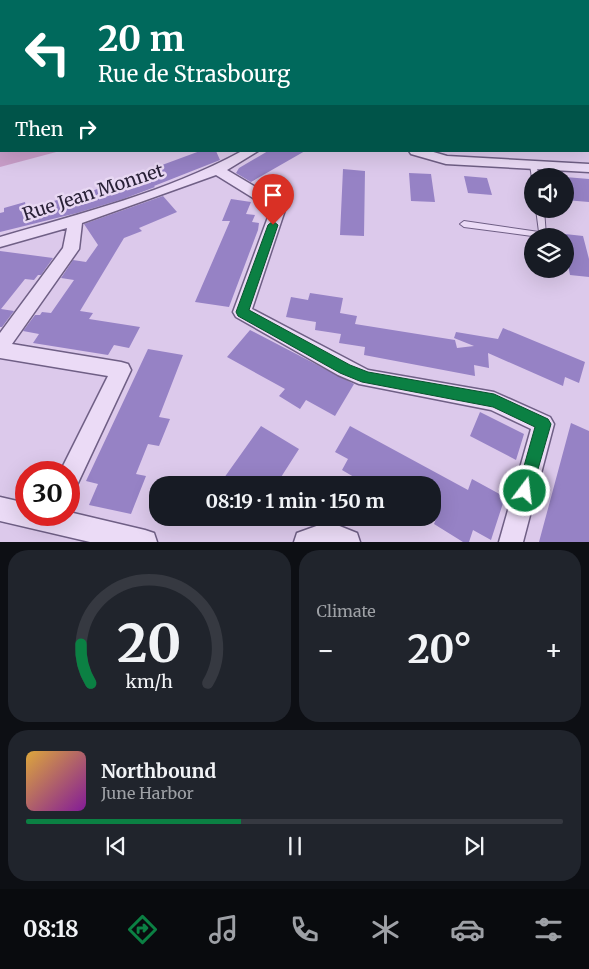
<!DOCTYPE html>
<html lang="en">
<head>
<meta charset="utf-8">
<style>
  :root { --surface:#171b24; --page:#20242c; --text:#f1f3f6; --muted:#9ea1a6; --line:#363941; --accent:#0b8043 }
  body { margin:0; font-family:Merriweather,serif; background:var(--page); color:var(--text); height:100vh; display:flex; flex-direction:column; font-size:19px; white-space:nowrap }
  * { box-sizing:border-box; margin:0 }
  p { font-size:16px; color:var(--muted) }
  .icon { flex:none; width:28px; height:28px; fill:none; stroke:currentColor; stroke-width:2; stroke-linecap:round; stroke-linejoin:round }
  .map { position:relative; height:542px; overflow:hidden }
  .side { display:flex; flex-direction:column; gap:8px; padding:8px; background:#0d0f14; flex:1 }
  .side>* { flex:none }
  .top-card { position:absolute; left:0px; top:0px; width:590px; height:152px; box-shadow:0 5px 20px #0002; background:#00695c; color:#fff; overflow:hidden }
  .buttons { position:absolute; left:524px; top:168px; display:grid; gap:10px }
  .buttons a { display:grid; place-items:center; width:50px; height:50px; border-radius:50%; background:var(--surface); box-shadow:0 5px 20px #0002; font-size:25px }
  .speed { position:absolute; left:15px; top:461px; display:flex; gap:10px; font-size:25px; font-weight:700; text-align:center }
  .speed>* { display:grid; place-content:center; width:65px; height:65px; border-radius:50%; background:var(--surface); box-shadow:0 5px 20px #0002; line-height:1 }
  .speed .limit { border:8px solid #d22; background:#fff; color:#111 }
  .pin { position:absolute; display:grid; place-items:center; width:42px; height:42px; color:#fff; margin:-51px -21px; border-radius:50% 50% 50% 0; rotate:-45deg; box-shadow:0 0 5px #0007 }
  .pin .icon { rotate:45deg }
  .me { position:absolute; width:55px; margin:-28px; rotate:15deg; stroke-linejoin:round; filter:drop-shadow(0 0 4px #0008) }
  .turn { display:flex; align-items:center; gap:18px; height:105px; padding:0 15px; font-size:22px }
  .turn .icon { width:65px; height:65px; stroke-width:2.5 }
  .turn b { display:block; font-size:35px; line-height:42px }
  .then { display:flex; align-items:center; height:48px; padding:0 15px; background:#0003; gap:10px; font-size:19px }
  .big { font-size:38px; font-weight:700; line-height:1.1 }
  .side .widget { flex:1; display:flex; flex-direction:column; justify-content:center; gap:8px; min-width:0; padding:0 18px; border-radius:20px; background:var(--page) }
  .side .dial { align-items:center; gap:0 }
  .dial svg { height:130px; overflow:visible; fill:none; stroke:var(--line); stroke-width:7; stroke-linecap:round; text-anchor:middle }
  .dial text { fill:var(--text); stroke:none }
  .song { display:flex; align-items:center; gap:15px }
  .cover { width:60px; height:60px; border-radius:8px; background:linear-gradient(135deg,hsl(40 70% 55%),hsl(290 70% 35%)) }
  .played { height:5px; border-radius:2px; background:linear-gradient(90deg,var(--accent) 40%,var(--line) 40%) }
  .keys { display:flex; justify-content:space-around; direction:ltr }
  .heat { display:flex; justify-content:space-between; align-items:center; font-size:28px; direction:ltr }
  .side .tiles { flex:1; display:grid; gap:8px; grid-template-columns:1fr 1fr }
  .widget:last-child { grid-column:span 2 }
  .trip { position:absolute; left:149px; top:476px; width:292px; height:50px; border-radius:20px; background:var(--surface); box-shadow:0 5px 20px #0002; font-weight:700; line-height:50px; text-align:center }
  .tab-bar { display:flex; height:80px; justify-content:space-around; align-items:center; background:#090b0e; color:var(--muted) }
  .tab-bar .icon { width:35px; height:35px }
  .tab-bar .selected { color:var(--accent) }
  .tab-bar b { font-size:22px; color:var(--text) }
  .map>svg:first-child { display:block }
  .green { fill:#c89dc8 }
  .building { fill:#9682c5 }
  .lines { fill:none; stroke-linecap:round; stroke-linejoin:round }
  .service-casing { stroke:#6f5f85; stroke-width:2 }
  .minor-casing { stroke:#6f5f85; stroke-width:3 }
  .motorway-casing { stroke:#3e3354; stroke-width:2 }
  .path { stroke:#6f5f85; stroke-width:2; stroke-dasharray:2 1; stroke-linecap:butt }
  .service { fill:#ebdbf6; fill-rule:evenodd }
  .minor { fill:#ebdbf6; fill-rule:evenodd }
  .motorway { fill:#9362d1; fill-rule:evenodd }
  .route { fill:#0b8043; stroke:#07532c }
  .labels { text-anchor:middle; dominant-baseline:central; stroke-width:5; stroke-linejoin:round; paint-order:stroke }
  .street-label { font-size:18px; fill:#292137; stroke:#e8d8f3 }
</style>
</head>
<body>
<div class="map">
<svg width="589" height="542" viewBox="0 0 589 542">
  <rect width="100%" height="100%" fill="#dcc9eb"/>
  <path class="green" d="M217,0H442V1H212Z
    M0,69L1,151H60L0,167Z"/>
  <path class="building" d="M200,151H216L220,160L154,186L155,187L123,199L77,213L0,232V213L4,212V208L25,202L26,208L89,192Z
    M268,151H305L251,182L236,173L239,168Z
    M343,169L365,171L364,236L340,235Z
    M409,173L431,174L435,202L411,201Z
    M464,176L487,178L492,195L468,193Z
    M565,177L589,179V202L565,200Z
    M163,196L177,212L139,228L142,231L124,238L80,311L93,313L89,319L140,327L129,348L114,345L108,355L33,343L39,334L23,331L35,315H40L42,312L51,313L74,280L61,278L73,260L86,262L98,245L84,224Z
    M231,199L251,202L246,214L255,215L252,222L259,223L258,230L229,307L195,302L230,221H222Z
    M565,234L583,236L589,259V277L570,275L565,250Z
    M0,251L53,258L41,275H38L34,280L25,279L1,309L14,311L2,327H0Z
    M310,293L343,298L340,313L357,316L355,324L455,340L457,348L474,346L454,338L456,332L498,339L503,328L585,362L579,383L565,377L563,386L488,353L489,368L474,365L475,376L364,355L365,347L339,343L341,334L315,330L316,322L286,317L291,297L308,300Z
    M250,330L354,384L335,416L306,400L300,409L279,396L285,389L227,357Z
    M148,349L183,355L159,417L170,419L159,446L148,444L136,474L146,476L131,514L89,505L98,484L86,481Z
    M480,412L524,434L516,460L470,436Z
    M571,423L589,431V542H539Z
    M261,426L299,449L276,485H219Z
    M350,426L468,490L472,479L505,497L491,540L473,530L469,542H463L434,524L439,511L432,507V485H356L359,480L342,470L348,459L335,452Z"/>
  <g class="lines">
    <g class="service-casing">
      <path id="service" d="M533,163L536,165L539,176H532V178L530,165Z
        M536,209H544L546,236H532L464,227L460,224L464,221L539,232Z"/>
    </g>
    <g class="minor-casing">
      <path id="minor" d="M242,151H258L227,170L284,204L286,207L252,309L368,370L494,392L550,417L554,424L523,542H499L531,429L491,410L359,384L338,375L236,317L233,312L271,209L216,175L82,223L79,249L12,344L121,362L128,364L131,370L77,485L69,488V472H60L108,376L0,358V333L63,248L67,228L0,247V237C82,213 167,192 242,151Z
        M409,151H430L447,156L589,164V172L446,164L411,154Z
        M0,497L26,503V515H69V512L145,530L154,533L157,542H90L0,521Z
        M322,524L337,525L357,533L360,542H294L297,533Z"/>
    </g>
    <g class="motorway-casing">
      <path id="motorway" d="M0,59H1V69H0Z"/>
    </g>
    <path class="path" d="M272,1L279,0"/>
    <use href="#service" class="service"/>
    <use href="#minor" class="minor"/>
    <use href="#motorway" class="motorway"/>
  </g>
  <path class="route" d="M273,221L278,225L249,310L350,365L368,372L494,394L548,419L551,424L530,497L525,499L519,497L517,491L535,427L493,407L362,382L340,373L238,316L236,312L268,225Z"/>
  <g class="labels">
    <g class="street-label">
      <text transform="translate(93 192) rotate(-18)">Rue Jean Monnet</text>
    </g>
  </g>
</svg>
<div class="buttons">
<a><svg class="icon" aria-label="sound" viewBox="0 0 24 24"><path d="M4 9h4l5-4v14l-5-4H4zM17 9q2 3 0 6"/></svg></a>
<a><svg class="icon" aria-label="layers" viewBox="0 0 24 24"><path d="M12 4l9 5-9 5-9-5zM3 14l9 5 9-5"/></svg></a>
</div>
<div class="speed"><div class="limit">30</div></div>
<div class="pin" style="left:273px;top:225px;background:#d93025"><svg class="icon" aria-label="arrive" viewBox="0 0 24 24"><path d="M6 21V4h12l-3 4 3 4H6"/></svg></div>
<svg class="me" style="left:525px;top:491px" viewBox="-20 -20 40 40"><circle r="17" fill="#0b8043" stroke="#fff" stroke-width="3"/><path d="M0-11L8 9 0 5-8 9z" fill="#fff"/></svg>
<div class="trip">08:19 · 1 min · 150 m</div>
<div class="top-card">
<div class="turn"><svg class="icon" aria-label="left" viewBox="0 0 24 24"><path d="M17 20v-9H6M10 6l-5 5 5 5"/></svg><div><b>20 m</b>Rue de Strasbourg</div></div>
<div class="then">Then<svg class="icon" aria-label="right" viewBox="0 0 24 24"><path d="M7 20v-9h11M14 6l5 5-5 5"/></svg></div>
</div>
</div>
<section class="side">
<div class="tiles">
<div class="widget dial"><svg viewBox="0 0 100 80">
<path d="M14 69A42 42 0 1 1 86 69"/>
<path d="M14 69A42 42 0 0 1 8 45" stroke="#0b8043"/>
<text x="50" y="56" font-size="32" font-weight="700">20</text>
<text x="50" y="72" font-size="11">km/h</text>
</svg></div>
<div class="widget"><p>Climate</p>
<div class="heat"><a>−</a><b class="big">20°</b><a>+</a></div>
</div>
<div class="widget">
<div class="song"><i class="cover"></i><div><b>Northbound</b><p>June Harbor</p></div></div>
<div class="played"></div>
<div class="keys"><svg class="icon" aria-label="previous" viewBox="0 0 24 24"><path d="M18 5L8 12l10 7zM5 5v14"/></svg><svg class="icon" aria-label="pause" viewBox="0 0 24 24"><path d="M8 5v14M16 5v14"/></svg><svg class="icon" aria-label="next" viewBox="0 0 24 24"><path d="M6 5l10 7-10 7zM19 5v14"/></svg></div>
</div>
</div>
</section>
<nav class="tab-bar">
<b>08:18</b>
<svg class="icon selected" aria-label="directions" viewBox="0 0 24 24"><path d="M12 3l9 9-9 9-9-9zM9 14v-3h6M13 9l2 2-2 2"/></svg>
<svg class="icon" aria-label="music" viewBox="0 0 24 24"><path d="M9 18V5l10-2v13"/><circle cx="6" cy="18" r="3"/><circle cx="16" cy="16" r="3"/></svg>
<svg class="icon" aria-label="phone" viewBox="0 0 24 24"><path d="M5 4h4l2 5-3 2q2 4 5 5l2-3 5 2v4C11 20 4 13 5 4z"/></svg>
<svg class="icon" aria-label="climate" viewBox="0 0 24 24"><path d="M12 3v18M4 7l16 10M4 17L20 7"/></svg>
<svg class="icon" aria-label="car" viewBox="0 0 24 24"><path d="M5 17H2v-5l4-1 3-4h7l3 4 3 1v5h-3M9 17h6M6 11h13"/><circle cx="7" cy="17" r="2"/><circle cx="17" cy="17" r="2"/></svg>
<svg class="icon" aria-label="filters" viewBox="0 0 24 24"><path d="M4 7h16M4 17h16"/><circle cx="9" cy="7" r="2"/><circle cx="15" cy="17" r="2"/></svg>
</nav>
</body>
</html>
